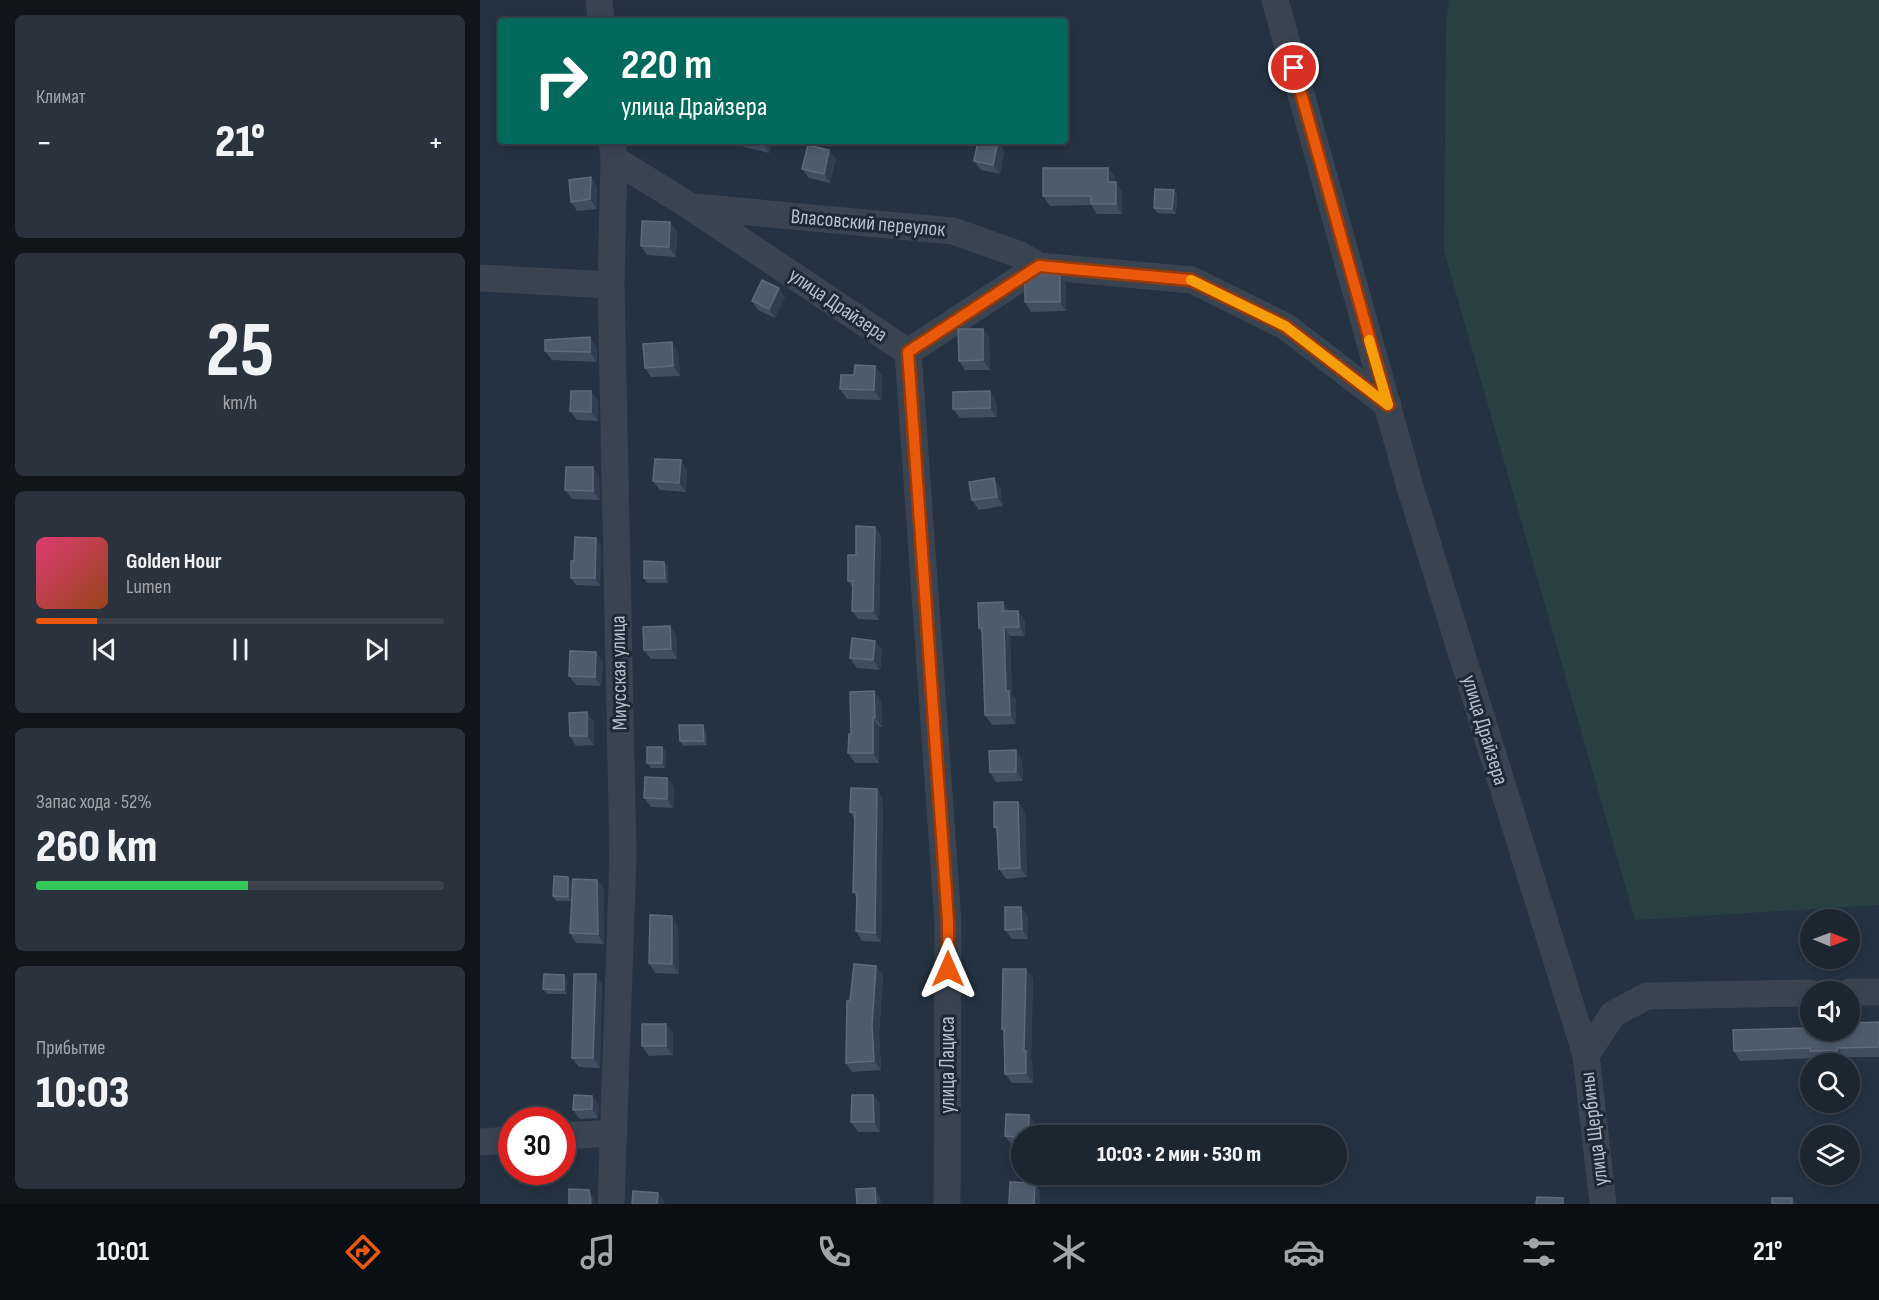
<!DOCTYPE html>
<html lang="ru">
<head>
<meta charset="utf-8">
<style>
  :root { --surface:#1c2631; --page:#29323d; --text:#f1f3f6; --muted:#a0a5ab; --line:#3a434d; --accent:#ea580c }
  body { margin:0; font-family:"Sofia Sans Condensed",sans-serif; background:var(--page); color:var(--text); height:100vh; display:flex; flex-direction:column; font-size:22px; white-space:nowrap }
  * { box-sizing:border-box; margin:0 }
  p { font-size:20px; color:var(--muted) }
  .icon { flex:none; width:33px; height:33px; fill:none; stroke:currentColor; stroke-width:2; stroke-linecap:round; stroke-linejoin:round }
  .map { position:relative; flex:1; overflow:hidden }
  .panel { display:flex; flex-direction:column; gap:15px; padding:15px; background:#0f151b; width:480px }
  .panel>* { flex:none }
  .banner { position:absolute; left:18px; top:18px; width:570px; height:126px; border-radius:6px; box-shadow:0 3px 9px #0003,0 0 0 2px var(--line); background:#00695c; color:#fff; overflow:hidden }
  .needle { width:39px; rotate:91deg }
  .buttons { position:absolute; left:1320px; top:909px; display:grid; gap:12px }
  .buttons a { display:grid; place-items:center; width:60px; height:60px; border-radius:50%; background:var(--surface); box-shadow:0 3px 9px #0003,0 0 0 2px var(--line); font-size:30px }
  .speed { position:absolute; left:18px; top:1107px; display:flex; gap:12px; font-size:30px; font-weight:700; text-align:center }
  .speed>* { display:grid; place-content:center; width:78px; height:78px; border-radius:50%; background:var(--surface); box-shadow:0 3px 9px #0003,0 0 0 2px var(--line); line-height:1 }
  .speed .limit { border:9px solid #d22; background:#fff; color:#111 }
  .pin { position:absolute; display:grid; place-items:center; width:51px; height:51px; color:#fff; margin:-26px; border:3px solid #fff; border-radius:50%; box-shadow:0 2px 6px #0007 }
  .me { position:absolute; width:66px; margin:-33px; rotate:0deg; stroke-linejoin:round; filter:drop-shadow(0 0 4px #0008) }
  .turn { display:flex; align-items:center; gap:21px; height:126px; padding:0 24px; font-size:27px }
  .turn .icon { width:78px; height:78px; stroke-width:2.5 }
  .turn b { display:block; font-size:42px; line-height:51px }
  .big { font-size:45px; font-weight:800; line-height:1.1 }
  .panel .widget { flex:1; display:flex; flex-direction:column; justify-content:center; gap:9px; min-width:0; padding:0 21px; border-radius:9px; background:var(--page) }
  .panel .dial { align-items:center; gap:0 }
  .dial b { font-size:78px; line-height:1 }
  .song { display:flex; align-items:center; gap:18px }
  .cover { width:72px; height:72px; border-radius:9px; background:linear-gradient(135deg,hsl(340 70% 55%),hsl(20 70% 35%)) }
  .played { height:6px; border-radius:3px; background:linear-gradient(90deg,var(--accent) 15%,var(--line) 15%) }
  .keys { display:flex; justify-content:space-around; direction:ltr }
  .heat { display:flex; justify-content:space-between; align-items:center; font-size:33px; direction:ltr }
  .charge { height:9px; border-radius:4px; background:linear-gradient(90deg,#34c759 52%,var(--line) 0) }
  .trip { position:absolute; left:531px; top:1125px; width:336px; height:60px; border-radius:30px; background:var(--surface); box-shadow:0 3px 9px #0003,0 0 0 2px var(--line); font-weight:800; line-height:60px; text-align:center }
  .tabs { display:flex; height:96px; justify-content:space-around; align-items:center; background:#0b0f14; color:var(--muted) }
  .tabs .icon { width:42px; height:42px }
  .tabs .selected { color:var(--accent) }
  .tabs b { font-size:27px; color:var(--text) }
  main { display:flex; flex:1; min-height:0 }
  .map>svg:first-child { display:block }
  .green { fill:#284042 }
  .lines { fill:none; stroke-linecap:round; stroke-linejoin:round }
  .minor { stroke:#3a4451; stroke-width:27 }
  .wall { fill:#404e5f }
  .shaded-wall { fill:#303e4e }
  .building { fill:#4d5b6b; stroke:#5d6a7a; stroke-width:1.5 }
  .route-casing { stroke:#983908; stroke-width:15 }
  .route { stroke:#ea580c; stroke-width:10 }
  .slow { stroke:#f59e0b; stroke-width:10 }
  .labels { text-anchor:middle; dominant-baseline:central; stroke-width:6; stroke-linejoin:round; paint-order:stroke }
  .street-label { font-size:21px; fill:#b7bfcb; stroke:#1e2936 }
</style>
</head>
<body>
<main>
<section class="panel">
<div class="widget"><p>Климат</p>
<div class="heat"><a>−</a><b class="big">21°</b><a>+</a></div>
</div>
<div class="widget dial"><b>25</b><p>km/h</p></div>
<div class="widget">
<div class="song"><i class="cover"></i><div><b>Golden Hour</b><p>Lumen</p></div></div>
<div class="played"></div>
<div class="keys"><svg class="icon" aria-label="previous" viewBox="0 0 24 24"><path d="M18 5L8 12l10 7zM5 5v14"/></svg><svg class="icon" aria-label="pause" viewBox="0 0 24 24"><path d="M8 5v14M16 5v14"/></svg><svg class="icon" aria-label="next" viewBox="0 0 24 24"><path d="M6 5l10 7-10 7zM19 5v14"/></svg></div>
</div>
<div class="widget"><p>Запас хода · 52%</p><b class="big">260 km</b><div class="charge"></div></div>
<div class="widget"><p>Прибытие</p><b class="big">10:03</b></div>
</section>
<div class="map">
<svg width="1399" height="1204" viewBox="0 0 1399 1204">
  <rect width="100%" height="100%" fill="#253241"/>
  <path class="green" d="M969,0H1399V905L1155,920L964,251L966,22Z"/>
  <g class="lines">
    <path class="minor" d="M119,0L121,21
      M795,0L930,487L1106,1055L1123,1204
      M134,159L211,207L428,352L559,266L712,280L805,326L908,405
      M215,207L473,231L538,254L559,266
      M0,278L131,285
      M428,352L468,922L467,1204
      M1370,992H1399
      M1106,1055L1133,1014L1167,996L1330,993
      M82,1136L134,1133
      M0,1142L32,1140
      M131,1204L143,856L131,285L134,159L132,141"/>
  </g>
  <path class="wall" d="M257,141H292L289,153L261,146Z
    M524,150L520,174L501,170L494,161Z
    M356,159L350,183L329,178L322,169Z
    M635,177V182L642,191V214H617L611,205L570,206L563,196Z
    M117,187V209L97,211L91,202Z
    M694,190L697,195L696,214L677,213L674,208Z
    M190,222L197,232L196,257L167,255L161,246Z
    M580,275L586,284V311L551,312L545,302Z
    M299,288L305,298L295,318L278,310L272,301Z
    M503,329L509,338L510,370H485L479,361Z
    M192,342L198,352L200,376L171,377L165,368Z
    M117,347V362L72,360L65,351Z
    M402,375L401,400L367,399L360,389Z
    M118,401V421L97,420L90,411Z
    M516,401L517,417L480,418L473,409Z
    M113,467L119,477L120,500L92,499L85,490Z
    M207,470L206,492L180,490L173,481Z
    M520,487L523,506L499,510L492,500Z
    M401,535L399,620L378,619L372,611L373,588L368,581L376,555Z
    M121,545L120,586L96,585L91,578L94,561Z
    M188,566V583H167L164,578Z
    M529,611H538L545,620V636H530L532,695L536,700V724L512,725L505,715L502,633L499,628Z
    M190,626L196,635L197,659H171L164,650Z
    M395,641L402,650L400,670L377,668L370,658Z
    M123,661L121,686L96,685L89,676Z
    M394,691L401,700L402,727H399V763H375L368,753L371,734Z
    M114,722V745L96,746L90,736Z
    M226,730L227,745L203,746L200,741Z
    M182,747L186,752L185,768H171L167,763Z
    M542,760L543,781L516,782L510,772Z
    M187,778L194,787L193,808L171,807L164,798Z
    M397,789L403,799L401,942L382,941L376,931L377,898L373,892L375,820L370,812Z
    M538,802L545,812L547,877L526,879L519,869L517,831L514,827Z
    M117,880L124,889V944L96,943L90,933Z
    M92,881L91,901H76L73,896Z
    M548,916V939H532L525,930Z
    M198,926L199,974L175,973L169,963Z
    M84,975L87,979V994H67L63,989Z
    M403,975L399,1035L401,1070L372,1072L366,1063L370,1001Z
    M553,978L551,1058L552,1061L553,1083H532L525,1074L524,1033L522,1029Z
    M122,984L120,1068L99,1067L92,1058Z
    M1399,1022V1057H1364V1060L1337,1061L1335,1058L1260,1061L1254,1051L1330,1028Z
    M193,1034V1055L169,1056L162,1046Z
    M393,1095L400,1104V1132H378L371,1122Z
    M112,1096L119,1105L118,1118L100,1119L93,1110Z
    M556,1124V1136H542V1146L532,1145L525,1136Z"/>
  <path class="shaded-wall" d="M283,141H292L289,153L282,143Z
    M518,141L524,150L520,174L513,165Z
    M349,150L356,159L350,183L344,174Z
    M628,168L635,177V192L628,182Z
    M111,177L117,187V209L110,199Z
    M636,182L642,191V214L636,204Z
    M694,190L697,195L696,214L692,209Z
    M190,222L197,232L196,257L189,247Z
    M580,275L586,284V311L580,302Z
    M299,288L305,298L295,318L289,309Z
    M503,329L509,338L510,370L503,360Z
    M110,337L117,347V362L110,352Z
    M192,342L198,352L200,376L193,366Z
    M395,366L402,375L401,400L394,390Z
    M111,391L118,401V421L111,412Z
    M510,391L516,401L517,417L510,408Z
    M201,460L207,470L206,492L199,483Z
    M113,467L119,477L120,500L113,491Z
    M514,478L520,487L523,506L517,497Z
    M395,527L401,535L399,620L393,611Z
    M116,538L121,545L120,586L115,578Z
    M184,562L188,566V583L185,578Z
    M523,602L529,611H523Z
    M538,611L545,620V636L539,627Z
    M190,626L196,635L197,659L191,649Z
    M524,627L530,636L532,695L536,700V724L530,715L526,691Z
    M395,641L402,650L400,670L393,660Z
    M116,652L123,661L121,686L115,677Z
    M394,691L401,700L402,727L395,717Z
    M107,712L114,722V745L107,736Z
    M393,718L399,727V763L393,753Z
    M223,725L226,730L227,745L224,741Z
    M182,747L186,752L185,768L182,763Z
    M536,750L542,760L543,781L536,772Z
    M187,778L194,787L193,808L187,799Z
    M397,789L403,799L401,942L395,933Z
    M538,802L545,812L547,877L540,868Z
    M88,877L92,881L91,901L88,897Z
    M117,880L124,889V944L118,934Z
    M541,907L548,916V939L542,929Z
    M192,916L198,926L199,974L192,964Z
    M396,966L403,975L399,1035L401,1070L394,1061L392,1025Z
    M546,969L553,978L551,1058L552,1061L553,1083L546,1073L544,1051Z
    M116,974L122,984L120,1068L113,1058Z
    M84,975L87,979V994L84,990Z
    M186,1024L193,1034V1055L186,1046Z
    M1357,1048L1364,1057V1060L1357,1051Z
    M393,1095L400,1104V1132L394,1122Z
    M112,1096L119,1105L118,1118L112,1109Z
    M549,1115L556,1124V1136H548Z
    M555,1183L560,1191V1204H554Z
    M395,1188L400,1196L401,1204H396Z
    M109,1190L115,1200L116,1204H111Z
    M178,1193L185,1202L184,1204H177Z
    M1312,1198L1317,1204H1312Z"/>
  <path class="building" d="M498,141H518L513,165L494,161Z
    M328,145L349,150L344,174L322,169Z
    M563,168H628V182H636V204H611V196H563Z
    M111,177L110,199L91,202L89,180Z
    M675,189L694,190L692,209L674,208Z
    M162,221L190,222L189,247L161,246Z
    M556,273L580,275V302H545V280Z
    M282,280L299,288L289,309L272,301Z
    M478,329H503V360L479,361Z
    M110,337V352L65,351V340Z
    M192,342L193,366L165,368L163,344Z
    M375,365L395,366L394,390L360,389L361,375H374Z
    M91,391H111V412L90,411Z
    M510,391V408L473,409V392Z
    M175,459L201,460L199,483L173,481Z
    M86,467H113V491L85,490Z
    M514,478L517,497L492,500L489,482Z
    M376,526L395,527L393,611H372L373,581H368V555H376Z
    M95,537L116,538L115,578H91V561H94Z
    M164,561L184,562L185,578H164Z
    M523,602V611H538L539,627H524L526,691H529L530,715H505L502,628H499L498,603Z
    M190,626L191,649L164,650L163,627Z
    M372,638L395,641L393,660L370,658Z
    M90,651L116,652L115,677L89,676Z
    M394,691L395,717L393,718V753H368L369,734H371L370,692Z
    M107,712V736H90L89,713Z
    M199,725H223L224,741H200Z
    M167,747H182V763H167Z
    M536,750V772H510L509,751Z
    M165,777L187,778V799L164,798Z
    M371,788L397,789L395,933L376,931L377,892H373L375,812H370Z
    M514,802H538L540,868L519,869L517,827H514Z
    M74,876L88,877V897L73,896Z
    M93,879L117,880L118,934L90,933Z
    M525,907H541L542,929L525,930Z
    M170,915L192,916V964L169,963Z
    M374,964L396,966L392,1025L394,1061L366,1063L367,1001H370Z
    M523,969H546L544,1051H546V1073L525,1074L524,1029H522Z
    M64,974L84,975V990L63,989Z
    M94,974H116L113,1058H92Z
    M1399,1022V1042H1398V1047L1357,1048V1051H1330V1048L1254,1051L1253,1030L1330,1028V1023V1030H1370V1023Z
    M162,1024H186V1046H162Z
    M94,1095L112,1096V1109L93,1110Z
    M372,1095H393L394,1122H371Z
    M526,1114L549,1115L548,1136H542V1137L525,1136Z
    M530,1182L555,1183L554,1204H529Z
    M395,1188L396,1204H377L376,1189Z
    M89,1189L109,1190L111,1204H89Z
    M153,1191L178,1193L177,1204H152Z
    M1057,1197L1083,1198V1204H1056Z
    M1292,1198H1312V1204H1292Z"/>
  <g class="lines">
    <g class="route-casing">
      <path id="route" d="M468,969V922L428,352L559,266L711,280L805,326L908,405L814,68"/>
    </g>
    <use href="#route" class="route"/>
    <path class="slow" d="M711,280L805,326L908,405L889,340"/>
  </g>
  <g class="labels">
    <g class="street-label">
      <text transform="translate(388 223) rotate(5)">Власовский переулок</text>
      <text transform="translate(358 305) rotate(34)">улица Драйзера</text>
      <text transform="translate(139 673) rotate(-91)">Миусская улица</text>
      <text transform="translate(1005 730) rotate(73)">улица Драйзера</text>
      <text transform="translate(467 1065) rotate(-90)">улица Лациса</text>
      <text transform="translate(1114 1129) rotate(-97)">улица Щербины</text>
    </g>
  </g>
</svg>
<div class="buttons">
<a><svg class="needle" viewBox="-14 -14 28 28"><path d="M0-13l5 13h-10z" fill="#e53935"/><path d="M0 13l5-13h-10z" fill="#a0a5ab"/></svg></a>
<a><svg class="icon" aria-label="sound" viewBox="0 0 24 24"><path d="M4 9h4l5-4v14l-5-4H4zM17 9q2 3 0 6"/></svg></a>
<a><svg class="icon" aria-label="search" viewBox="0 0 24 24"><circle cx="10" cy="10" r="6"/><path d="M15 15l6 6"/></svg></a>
<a><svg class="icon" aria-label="layers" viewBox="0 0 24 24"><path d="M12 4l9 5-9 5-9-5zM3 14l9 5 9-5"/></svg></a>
</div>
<div class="speed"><div class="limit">30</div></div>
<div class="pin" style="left:814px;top:68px;background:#d93025"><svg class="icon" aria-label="arrive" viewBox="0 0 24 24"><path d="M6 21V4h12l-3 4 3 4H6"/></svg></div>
<svg class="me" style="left:468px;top:969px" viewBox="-20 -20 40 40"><path d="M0-17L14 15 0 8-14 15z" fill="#ea580c" stroke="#fff" stroke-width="4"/></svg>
<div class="trip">10:03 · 2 мин · 530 m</div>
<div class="banner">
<div class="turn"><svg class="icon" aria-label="right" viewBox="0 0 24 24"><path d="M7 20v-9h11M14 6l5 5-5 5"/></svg><div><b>220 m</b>улица Драйзера</div></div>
</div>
</div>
</main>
<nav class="tabs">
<b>10:01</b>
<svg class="icon selected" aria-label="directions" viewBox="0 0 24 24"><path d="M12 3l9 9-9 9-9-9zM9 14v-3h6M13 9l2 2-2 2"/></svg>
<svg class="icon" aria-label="music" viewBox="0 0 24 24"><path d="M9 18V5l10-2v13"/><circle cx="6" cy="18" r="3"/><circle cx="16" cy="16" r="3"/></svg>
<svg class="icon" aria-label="phone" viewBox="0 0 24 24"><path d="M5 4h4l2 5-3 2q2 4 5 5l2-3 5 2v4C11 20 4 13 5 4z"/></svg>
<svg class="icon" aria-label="climate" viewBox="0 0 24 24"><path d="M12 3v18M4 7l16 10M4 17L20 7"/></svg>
<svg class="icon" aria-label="car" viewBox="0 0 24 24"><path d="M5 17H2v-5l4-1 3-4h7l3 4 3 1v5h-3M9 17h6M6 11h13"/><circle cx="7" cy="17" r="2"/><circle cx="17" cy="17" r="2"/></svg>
<svg class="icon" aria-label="filters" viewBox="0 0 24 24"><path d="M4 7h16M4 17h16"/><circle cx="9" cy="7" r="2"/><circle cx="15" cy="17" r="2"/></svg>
<b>21°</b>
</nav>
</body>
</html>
